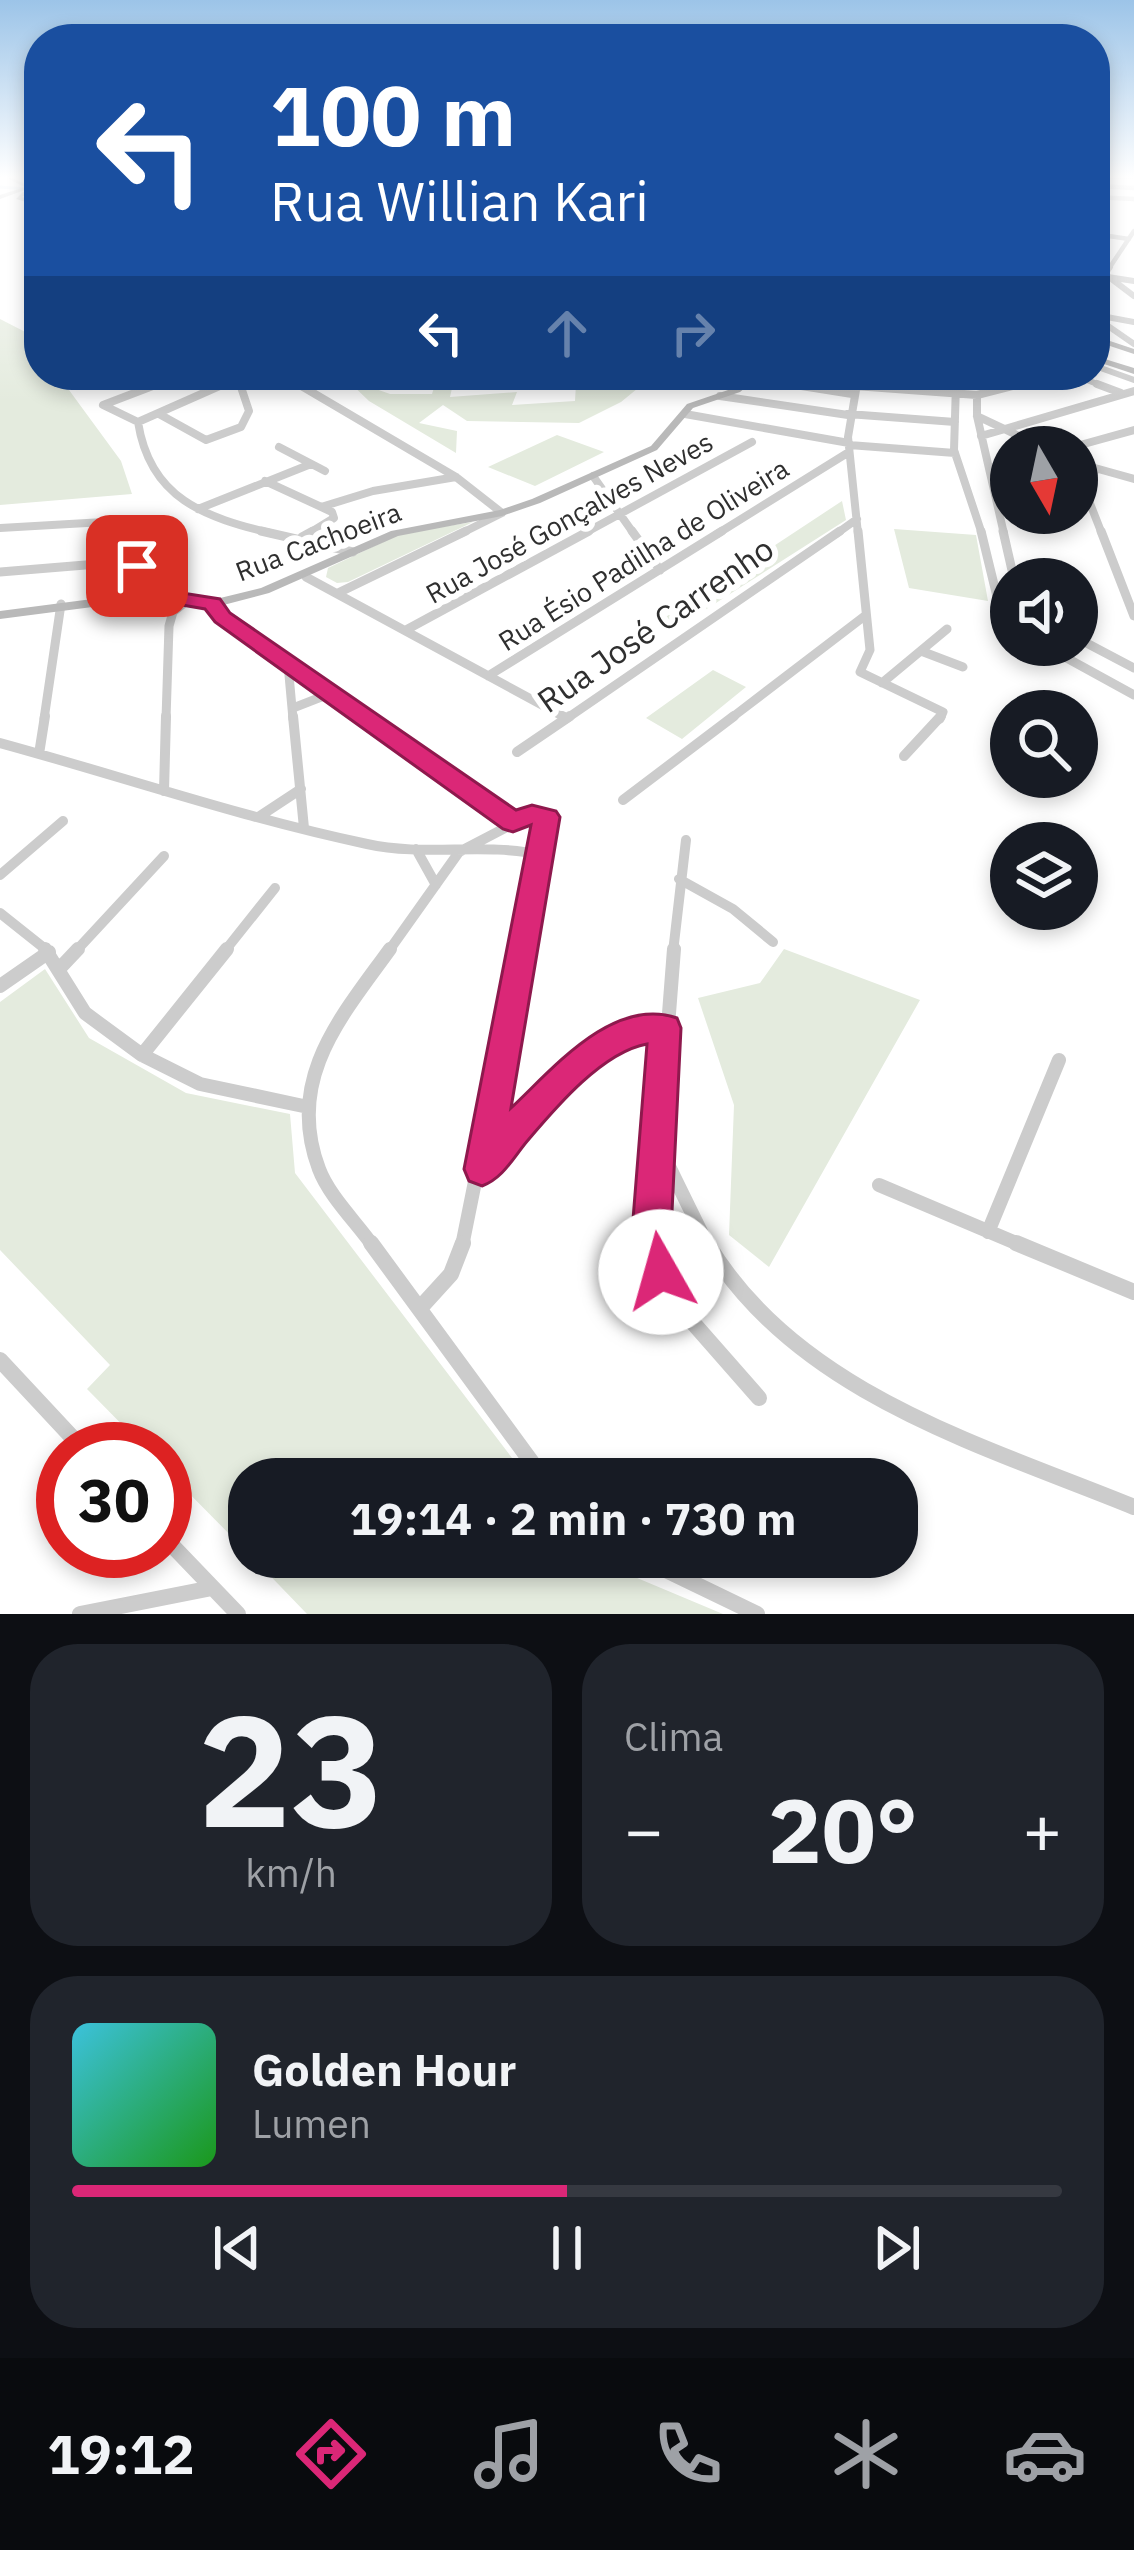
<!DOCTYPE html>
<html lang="pt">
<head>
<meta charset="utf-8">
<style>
  :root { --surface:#171b24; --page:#20242c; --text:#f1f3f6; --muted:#9ea1a6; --line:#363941; --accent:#db2777 }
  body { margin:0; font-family:"IBM Plex Sans",sans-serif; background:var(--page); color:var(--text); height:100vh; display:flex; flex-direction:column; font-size:45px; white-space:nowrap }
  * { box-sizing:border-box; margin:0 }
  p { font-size:39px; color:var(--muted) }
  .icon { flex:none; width:66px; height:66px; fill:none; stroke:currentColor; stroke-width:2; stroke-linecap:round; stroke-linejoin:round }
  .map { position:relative; height:1614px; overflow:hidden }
  .sheet { display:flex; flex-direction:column; gap:30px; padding:30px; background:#0d0f14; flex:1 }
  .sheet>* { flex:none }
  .banner { position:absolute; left:24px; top:24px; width:1086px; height:366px; border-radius:48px; box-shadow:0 6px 18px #0003; background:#1a4fa0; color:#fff; overflow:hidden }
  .needle { width:78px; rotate:171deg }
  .fabs { position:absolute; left:990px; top:426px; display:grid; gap:24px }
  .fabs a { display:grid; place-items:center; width:108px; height:108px; border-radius:50%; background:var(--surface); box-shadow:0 6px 18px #0003; font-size:60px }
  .speed { position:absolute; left:36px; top:1422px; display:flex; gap:24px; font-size:60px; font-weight:700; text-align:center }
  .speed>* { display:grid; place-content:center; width:156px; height:156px; border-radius:50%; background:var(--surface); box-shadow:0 6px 18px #0003; line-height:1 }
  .speed .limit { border:18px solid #d22; background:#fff; color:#111 }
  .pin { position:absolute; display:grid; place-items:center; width:102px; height:102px; color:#fff; margin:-51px; border-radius:24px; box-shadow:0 6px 18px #0006 }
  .me { position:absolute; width:132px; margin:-66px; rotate:353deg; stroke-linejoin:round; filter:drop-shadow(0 0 9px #0008) }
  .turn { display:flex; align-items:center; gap:42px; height:252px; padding:0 48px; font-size:54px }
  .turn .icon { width:156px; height:156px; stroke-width:2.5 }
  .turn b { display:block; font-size:84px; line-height:102px }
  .lanes { display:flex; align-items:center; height:114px; padding:0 48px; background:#0003; justify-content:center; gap:60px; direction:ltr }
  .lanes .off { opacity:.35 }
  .big { font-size:90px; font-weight:800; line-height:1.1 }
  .sheet .card { flex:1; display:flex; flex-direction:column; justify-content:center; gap:18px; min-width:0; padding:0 42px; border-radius:48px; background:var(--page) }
  .sheet .dial { align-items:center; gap:0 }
  .dial b { font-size:156px; line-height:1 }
  .song { display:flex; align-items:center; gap:36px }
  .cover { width:144px; height:144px; border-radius:18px; background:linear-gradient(135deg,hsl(190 70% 55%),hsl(120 70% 35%)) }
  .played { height:12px; border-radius:6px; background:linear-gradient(90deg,var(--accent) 50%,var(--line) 50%) }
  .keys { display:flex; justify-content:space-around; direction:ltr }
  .heat { display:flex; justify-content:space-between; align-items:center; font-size:66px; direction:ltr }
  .sheet .tiles { flex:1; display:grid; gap:30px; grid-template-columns:1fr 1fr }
  .card:last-child { grid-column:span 2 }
  .trip { position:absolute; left:228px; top:1458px; width:690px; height:120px; border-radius:48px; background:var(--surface); box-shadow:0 6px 18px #0003; font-weight:800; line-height:120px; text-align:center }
  .tab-bar { display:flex; height:192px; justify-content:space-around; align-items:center; background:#090b0e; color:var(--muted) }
  .tab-bar .icon { width:84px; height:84px }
  .tab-bar .current { color:var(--accent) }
  .tab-bar b { font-size:54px; color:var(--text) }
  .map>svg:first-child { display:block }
  .green { fill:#e4ebde }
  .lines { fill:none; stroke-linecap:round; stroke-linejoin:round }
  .stream { stroke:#cbdde9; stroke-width:3 }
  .street-far6 { stroke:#ccc; stroke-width:4.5 }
  .street-far5 { stroke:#ccc; stroke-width:6 }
  .street-far4 { stroke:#ccc; stroke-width:8 }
  .street-far3 { stroke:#ccc; stroke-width:9 }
  .street-far2 { stroke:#ccc; stroke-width:10 }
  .street-far1 { stroke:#ccc; stroke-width:14 }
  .street { stroke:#ccc; stroke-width:16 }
  .secondary { fill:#b9b9b9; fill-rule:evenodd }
  .route { fill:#db2777; stroke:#8e194d; stroke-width:3 }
  .labels { text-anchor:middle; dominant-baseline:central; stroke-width:12; stroke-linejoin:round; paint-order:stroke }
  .far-street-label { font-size:27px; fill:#2f2f2f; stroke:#fff }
  .street-label { font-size:33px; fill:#2f2f2f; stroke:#fff }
</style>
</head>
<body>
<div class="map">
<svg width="1134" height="1614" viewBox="0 0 1134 1614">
  <rect width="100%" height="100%" fill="#fff"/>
  <path class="green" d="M0,319L37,338L39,375H58L121,461L132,494L0,505Z
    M438,375H455L450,397L517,392L512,405L575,401L576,384L602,375H654L621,402L579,423L467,421L443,405L419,423L457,431L456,453L369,401L345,378L390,394H432Z
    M557,435L604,452L535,486L488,467Z
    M842,501L846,520L672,631L652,626Z
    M473,522L348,582L337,583L326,577L328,568L402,533Z
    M894,529L976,535L988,601L909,588Z
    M713,670L746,687L682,739L646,718Z
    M784,949L920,1000L769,1267L729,1235L734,1105L698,998L760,983Z
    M45,969L89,1038L186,1093L290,1114L295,1173L528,1479H249V1554L165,1469V1449H146L87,1389L110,1365L0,1250V1002Z
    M252,1557H587L723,1614H307Z"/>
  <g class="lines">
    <path class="stream" d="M0,187L39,190"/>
    <path class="street-far6" d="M1096,176L1134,177
      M1095,186L1134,188
      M1095,197L1134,199
      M1095,234L1129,239
      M1108,270L1134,231"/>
    <path class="street-far5" d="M1110,267L1105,274L1134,296
      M1095,275L1134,281
      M27,312L39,319
      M1096,315L1134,322
      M1095,317L1134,344
      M1095,366L1134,380
      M119,375L138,387
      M283,375L303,387
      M735,375L807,387
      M1074,375L1105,387
      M86,377L95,375
      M238,377L241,387
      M855,386L864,387
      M151,387L181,375
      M218,387L244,375
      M856,387L858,375
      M956,387V375
      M1009,387L1055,375"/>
    <path class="street-far4" d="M133,384L140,388
      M298,384L456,477L502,513L460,534
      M789,384L852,394
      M857,384L848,437L858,534
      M956,384L954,450L982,534
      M1097,384L1121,393
      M855,386L977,395L1021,384
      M977,395V416L1004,534
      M720,396L848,415
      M159,414L206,440L241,427L249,411L240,384
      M685,414L849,443
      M848,414L955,422
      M977,416L1042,447
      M138,422C150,499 204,517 274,534
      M138,422L103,405L158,384
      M138,422L224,384
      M981,436L1134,391
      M849,445L955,453
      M279,447L325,471
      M1073,447L1134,430
      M1077,463L1134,479
      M1095,471L1084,476L1082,483L1102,534
      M593,476L634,534
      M265,481L332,512L334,518L308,534
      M321,507L373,491L456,477
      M198,509L311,464
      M0,528L104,522L114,534
      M583,534L752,442
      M717,534L849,452
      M836,534L857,519"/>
    <path class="street-far3" d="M111,531L146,573L154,595
      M261,531L353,552
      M632,531L660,570
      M858,531L870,650L860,672L943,712L940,719
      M981,531L999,605L1011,625
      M1003,531L1014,579
      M1101,531L1134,616
      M302,537L313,531
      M0,572L134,561
      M306,577L566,718
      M338,593L466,531
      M133,596L137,566
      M212,604L222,617L366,719
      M406,630L589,531
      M1077,638L1134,668
      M1043,645L1134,695
      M921,651L963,667
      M288,664L293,719
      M488,676L722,531
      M882,683L947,629
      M293,708L329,694
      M44,719L61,604
      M166,719L169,626L173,612L188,600
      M566,719L840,531
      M730,719L866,615"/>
    <path class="street-far2" d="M293,716L304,828
      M362,716L513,822
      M562,716L566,718
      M0,743C121,776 243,818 367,844C425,857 484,842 541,855
      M517,752L570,716
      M39,754L45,716
      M904,756L941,716
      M164,791L166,716
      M623,800L734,716
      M260,816L301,789
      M416,849L436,885
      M0,875L63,821
      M679,879L733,909L773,942
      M0,913L49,952
      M75,952L164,856
      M224,952L275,888
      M388,952L459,852L532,814L547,817L521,952
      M673,952L686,840"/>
    <path class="street-far1" d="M45,949L85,1013L142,1055L200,1084L308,1107
      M61,967L78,949
      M0,986L49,952
      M142,1055L227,949
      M661,1150L708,1246
      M483,1168C534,1105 582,1043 665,1027
      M879,1185L1023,1246
      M988,1232L1059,1060
      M373,1246C357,1223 329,1196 319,1169C285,1079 341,1017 390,949
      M462,1246L522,949
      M656,1246L652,1232L674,949"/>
    <path class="street" d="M371,1243L544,1479
      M655,1243L673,1300L759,1398
      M707,1243C795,1392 982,1445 1134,1507
      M1016,1243L1134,1292
      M421,1307L451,1274L463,1243
      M0,1360L83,1449
      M165,1538L238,1614
      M639,1557L757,1614
      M80,1614L212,1588"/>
    <path class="secondary" d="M9,177L33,187L0,199V195L25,187L9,179Z
      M23,192L28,193L22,197L39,202V206L16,199Z
      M1095,336L1134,349V354L1095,341Z
      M1095,356L1134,368V374L1095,361Z
      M752,375H761L740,392L693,408L657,450L540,503L502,516L398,536L269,593L212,608L154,599L0,619V611L154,591L212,600L261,588L391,531L500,510L532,499L651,446L687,404L734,388Z"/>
  </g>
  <linearGradient id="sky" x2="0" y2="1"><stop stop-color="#9cc4e8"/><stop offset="0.44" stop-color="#fff"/><stop offset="1" stop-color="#fff" stop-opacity="0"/></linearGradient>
  <rect width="1134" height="402" fill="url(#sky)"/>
  <path class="route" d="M137,560L154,569L163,590L220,599L230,613L516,810L532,805L556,811L560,817L511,1108C552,1070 612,996 677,1018L681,1028L671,1232L681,1272L675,1286L661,1292L647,1286L632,1232L647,1044C603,1052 557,1106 529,1139C514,1156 504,1178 482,1186L469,1181L464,1169L531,825L513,832L503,829L215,622L205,609L147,599L127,566Z"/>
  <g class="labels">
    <g class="far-street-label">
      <text transform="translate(569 517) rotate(-29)">Rua José Gonçalves Neves</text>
      <text transform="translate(318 541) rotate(-21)">Rua Cachoeira</text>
      <text transform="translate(643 554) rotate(-32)">Rua Ésio Padilha de Oliveira</text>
    </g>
    <g class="street-label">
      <text transform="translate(655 624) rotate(-35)">Rua José Carrenho</text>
    </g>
  </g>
</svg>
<div class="fabs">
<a><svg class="needle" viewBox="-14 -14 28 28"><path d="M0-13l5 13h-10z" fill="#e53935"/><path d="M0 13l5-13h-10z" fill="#9ea1a6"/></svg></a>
<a><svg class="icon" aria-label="sound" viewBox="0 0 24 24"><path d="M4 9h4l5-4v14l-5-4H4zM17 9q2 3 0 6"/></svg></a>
<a><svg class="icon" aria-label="search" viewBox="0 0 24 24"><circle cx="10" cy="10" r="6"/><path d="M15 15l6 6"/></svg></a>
<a><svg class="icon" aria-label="layers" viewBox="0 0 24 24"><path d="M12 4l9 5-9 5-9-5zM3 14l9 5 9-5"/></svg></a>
</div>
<div class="speed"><div class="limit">30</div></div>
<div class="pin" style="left:137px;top:566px;background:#d93025"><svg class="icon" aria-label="arrive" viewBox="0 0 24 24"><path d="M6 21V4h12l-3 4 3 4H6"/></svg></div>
<svg class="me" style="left:661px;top:1272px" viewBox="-20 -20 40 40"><circle r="19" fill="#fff"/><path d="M0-13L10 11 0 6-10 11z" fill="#db2777"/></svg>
<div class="trip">19:14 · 2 min · 730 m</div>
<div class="banner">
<div class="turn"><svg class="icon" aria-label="left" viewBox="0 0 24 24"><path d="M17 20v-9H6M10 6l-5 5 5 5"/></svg><div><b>100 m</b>Rua Willian Kari</div></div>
<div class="lanes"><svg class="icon" aria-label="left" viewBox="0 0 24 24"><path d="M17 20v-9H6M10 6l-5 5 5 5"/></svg><svg class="icon off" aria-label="ahead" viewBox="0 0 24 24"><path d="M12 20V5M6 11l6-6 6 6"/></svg><svg class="icon off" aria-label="right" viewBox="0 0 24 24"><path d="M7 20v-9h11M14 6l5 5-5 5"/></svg></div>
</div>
</div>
<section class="sheet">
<div class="tiles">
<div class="card dial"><b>23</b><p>km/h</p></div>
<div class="card"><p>Clima</p>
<div class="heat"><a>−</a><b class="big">20°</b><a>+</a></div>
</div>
<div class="card">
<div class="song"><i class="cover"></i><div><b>Golden Hour</b><p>Lumen</p></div></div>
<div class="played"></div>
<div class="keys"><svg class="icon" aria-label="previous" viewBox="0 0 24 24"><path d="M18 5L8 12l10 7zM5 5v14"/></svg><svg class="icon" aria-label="pause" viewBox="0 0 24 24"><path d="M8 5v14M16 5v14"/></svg><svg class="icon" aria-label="next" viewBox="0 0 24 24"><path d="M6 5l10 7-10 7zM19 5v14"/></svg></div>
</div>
</div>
</section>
<nav class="tab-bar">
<b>19:12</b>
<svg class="icon current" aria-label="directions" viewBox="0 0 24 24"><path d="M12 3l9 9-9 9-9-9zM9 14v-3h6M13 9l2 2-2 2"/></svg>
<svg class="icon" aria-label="music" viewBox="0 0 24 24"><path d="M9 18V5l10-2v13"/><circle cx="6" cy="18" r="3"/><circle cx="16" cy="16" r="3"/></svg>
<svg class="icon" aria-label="phone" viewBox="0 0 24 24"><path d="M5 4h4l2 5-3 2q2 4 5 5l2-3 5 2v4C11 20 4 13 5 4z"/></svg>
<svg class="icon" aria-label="climate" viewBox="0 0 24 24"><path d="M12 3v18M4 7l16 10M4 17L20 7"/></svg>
<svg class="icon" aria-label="car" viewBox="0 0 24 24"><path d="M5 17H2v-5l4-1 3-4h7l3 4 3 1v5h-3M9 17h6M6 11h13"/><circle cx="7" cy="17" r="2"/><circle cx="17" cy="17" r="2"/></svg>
</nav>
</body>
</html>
